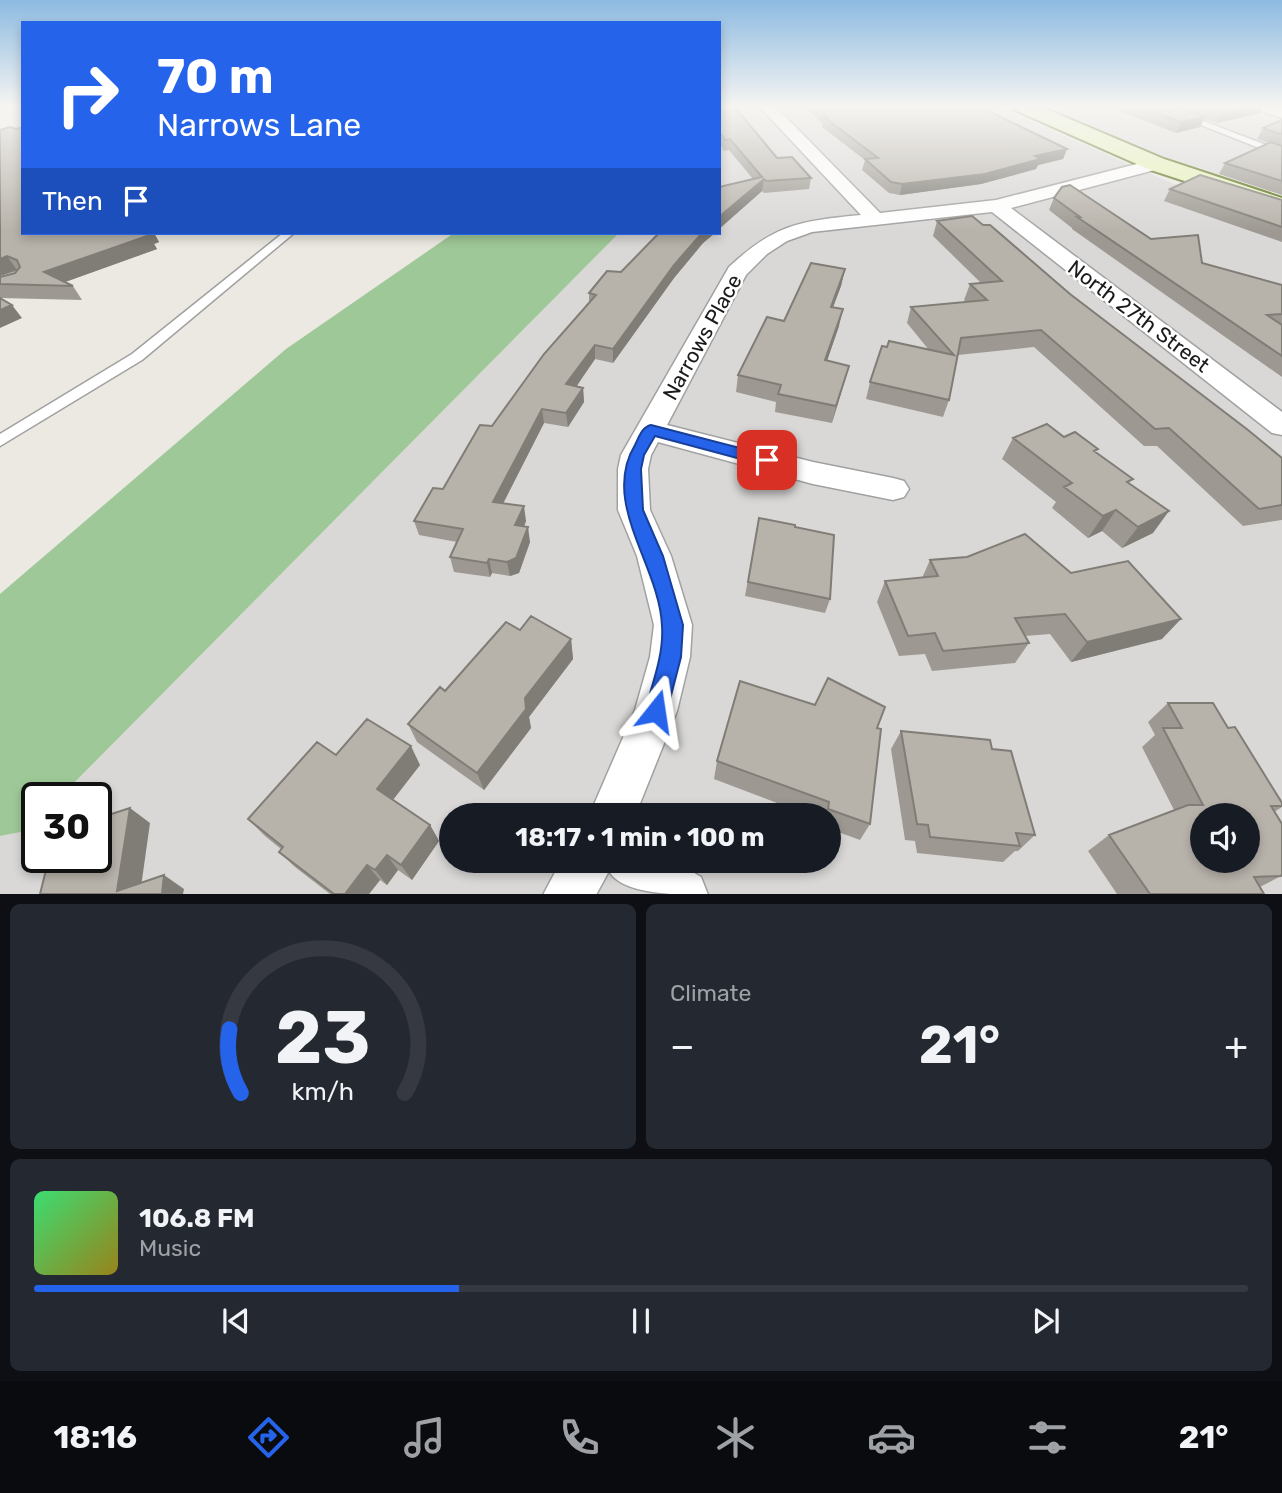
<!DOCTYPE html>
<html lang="en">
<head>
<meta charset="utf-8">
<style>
  :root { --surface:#171b24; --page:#242831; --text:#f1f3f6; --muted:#9ea1a6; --line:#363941; --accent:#2563eb }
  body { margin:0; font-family:Rubik,sans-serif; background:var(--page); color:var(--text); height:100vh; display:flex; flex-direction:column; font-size:26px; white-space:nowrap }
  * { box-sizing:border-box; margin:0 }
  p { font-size:23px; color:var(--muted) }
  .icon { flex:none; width:38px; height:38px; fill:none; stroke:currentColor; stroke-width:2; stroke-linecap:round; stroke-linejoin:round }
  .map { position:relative; height:894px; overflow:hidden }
  .sheet { display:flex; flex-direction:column; gap:10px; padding:10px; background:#0d0f14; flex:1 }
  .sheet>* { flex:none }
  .hud { position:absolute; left:21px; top:21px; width:700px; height:214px; border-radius:0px; box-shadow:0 4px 10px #0003; background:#2563eb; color:#fff; overflow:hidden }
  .fabs { position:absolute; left:1190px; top:803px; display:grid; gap:14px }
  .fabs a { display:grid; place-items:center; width:70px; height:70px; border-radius:50%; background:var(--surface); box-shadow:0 4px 10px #0003; font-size:35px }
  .speed { position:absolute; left:21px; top:782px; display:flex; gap:14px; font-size:35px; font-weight:700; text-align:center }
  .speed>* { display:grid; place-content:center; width:91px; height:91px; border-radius:50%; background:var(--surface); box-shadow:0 4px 10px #0003; line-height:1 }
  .speed .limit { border:4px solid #111; border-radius:10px; background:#fff; color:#111 }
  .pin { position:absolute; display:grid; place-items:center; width:60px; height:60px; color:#fff; margin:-30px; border-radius:14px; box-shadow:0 4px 10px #0006 }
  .me { position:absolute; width:77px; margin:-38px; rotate:15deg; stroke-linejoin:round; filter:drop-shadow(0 0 5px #0008) }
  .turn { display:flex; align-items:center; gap:24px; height:147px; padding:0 21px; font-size:32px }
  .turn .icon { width:91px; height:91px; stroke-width:2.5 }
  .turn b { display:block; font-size:49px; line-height:60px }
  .then { display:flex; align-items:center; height:66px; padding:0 21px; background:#0003; gap:14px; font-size:26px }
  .big { font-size:52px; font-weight:700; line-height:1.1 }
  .sheet .card { flex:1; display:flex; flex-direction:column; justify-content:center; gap:10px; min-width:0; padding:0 24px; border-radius:10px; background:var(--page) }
  .sheet .dial { align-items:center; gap:0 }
  .dial svg { height:182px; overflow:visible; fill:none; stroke:var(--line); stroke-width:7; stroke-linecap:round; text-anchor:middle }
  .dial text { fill:var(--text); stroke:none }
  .song { display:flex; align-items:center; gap:21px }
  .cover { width:84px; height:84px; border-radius:10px; background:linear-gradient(135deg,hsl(140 70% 55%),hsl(50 70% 35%)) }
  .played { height:7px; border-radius:4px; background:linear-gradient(90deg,var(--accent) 35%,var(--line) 35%) }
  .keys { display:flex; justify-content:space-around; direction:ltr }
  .heat { display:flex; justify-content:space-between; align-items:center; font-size:38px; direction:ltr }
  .sheet .tiles { flex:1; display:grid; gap:10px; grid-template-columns:1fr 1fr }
  .card:last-child { grid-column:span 2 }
  .trip { position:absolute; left:439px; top:803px; width:402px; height:70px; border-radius:35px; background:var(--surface); box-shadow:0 4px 10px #0003; font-weight:700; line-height:70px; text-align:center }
  .tab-bar { display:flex; height:112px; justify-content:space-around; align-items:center; background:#090b0e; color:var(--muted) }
  .tab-bar .icon { width:49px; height:49px }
  .tab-bar .current { color:var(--accent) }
  .tab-bar b { font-size:32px; color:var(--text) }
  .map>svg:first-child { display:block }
  .residential { fill:#d9d8d7; fill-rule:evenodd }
  .forest { fill:#9fc898 }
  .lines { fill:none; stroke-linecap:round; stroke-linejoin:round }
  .lane-casing { stroke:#a1a1a1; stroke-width:3 }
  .street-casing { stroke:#a1a1a1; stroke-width:3 }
  .secondary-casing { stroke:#4f660d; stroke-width:4 }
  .lane { fill:#fff; fill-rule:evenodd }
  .street { fill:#fff; fill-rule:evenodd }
  .secondary { fill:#e7f3b7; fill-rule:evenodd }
  .wall { fill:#9d9992 }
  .shaded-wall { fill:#807d77 }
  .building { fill:#b7b2aa; stroke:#807d77; stroke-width:2; fill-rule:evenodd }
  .route { fill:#2563eb; stroke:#184099; stroke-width:2 }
  .labels { text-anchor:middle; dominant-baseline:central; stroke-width:5; stroke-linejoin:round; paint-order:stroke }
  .street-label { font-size:21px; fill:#1a1a1a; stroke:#fff }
</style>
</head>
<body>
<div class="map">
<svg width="1282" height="895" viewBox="0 0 1282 895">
  <rect width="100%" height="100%" fill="#ebe9e1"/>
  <path class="residential" d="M719,106H996L1190,191L1282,219V894L0,895V836L26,831L37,820V858H96V798H59L619,233H719ZM452,816H830V861H452ZM1202,816H1248V861H1202Z
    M1037,106H1282V195L1143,149Z"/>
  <path class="forest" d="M454,233H619L59,798H37V820L26,831L0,836V594L286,349Z"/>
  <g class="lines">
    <g class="lane-casing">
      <path id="lane" d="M1153,106H1164L1282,151V157Z
        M283,233H294L142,360L0,446V434L132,354Z"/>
    </g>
    <g class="street-casing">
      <path id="street" d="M759,106H775L880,213L996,200L1156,159L1162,160L1164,164L1162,168L1011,208L1282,412V435L1272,433L992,212L812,232L787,241L767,254L746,275L667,425L813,462L893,478L904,481L909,489L904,497L893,500L813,484L658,442L651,455L648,469L650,510L671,556L692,625L690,657L677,711L635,816H589L635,710L650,657L654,625L637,556L618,510V469L621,455L729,267C775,224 800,221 861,215Z
        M1254,106L1282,109V118L1256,109Z
        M561,861H674L701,877L708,895C679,895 622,895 609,871L596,895H543Z"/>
    </g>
    <g class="secondary-casing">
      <path id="secondary" d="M1013,106H1039L1164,159L1282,198V213L1148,169L1015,110Z"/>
    </g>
    <use href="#lane" class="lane"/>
    <use href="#street" class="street"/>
    <use href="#secondary" class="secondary"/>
  </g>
  <path class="wall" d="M719,106H739L734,107L777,158L811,178L809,189L764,193L762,191L719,229V187L753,179L729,150L724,151L721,146H719Z
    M803,106H978L1067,149L1063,159L1038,165L1036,169L981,184L900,195L889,193L862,170L865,160L822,127L823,124Z
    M1106,106H1264L1260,113L1217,123L1204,119L1200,127L1176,133Z
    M1282,120V145L1278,144L1282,146V195L1219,174L1225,163L1269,143L1257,139L1263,128Z
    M16,129L23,233H154L159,242L154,244L157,249L65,282L73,286L82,300L0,298V277L15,273L17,271L0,276Z
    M1170,189L1282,200V242L1164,201Z
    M1054,198L1151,239L1202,263L1282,285V377L1072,229V228L1049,210Z
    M937,221L1070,294L1282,458V520L1243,526L1157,446H1144L1034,347L958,355L949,400L943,417L866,399L870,382L887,347L929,350L907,323L911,307L966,302L964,300L970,284L981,283L933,236Z
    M659,233H715L703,243L674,278L613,363L595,359L576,386L583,388L584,402L568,427L544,423L503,504L526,521L524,527L530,542L519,573L510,576L492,573L490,577L454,572L450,557L457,542L419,535L414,521L443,489L589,302V293L621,272Z
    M845,269L841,286L833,307L839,326L827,361L849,366L832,423L775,412L776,402L736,392L738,375L784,321Z
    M1064,437L1096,453L1130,484L1153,533L1122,548L1102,531L1088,538L1052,508L1056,502L1002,459L1013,438Z
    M759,518L795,527L830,599L825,613L745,596Z
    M930,560L1071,573L1162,639L1071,662L1050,634L1025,636L1029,643L1015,663L932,671L925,654L899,656L877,602L885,581L922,578Z
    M520,630L571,639L573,659L529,717L531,728L484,790L417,742L408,724L445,691Z
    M1168,703L1228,728L1282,803V807L1274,812L1281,876L1260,887L1264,894H1117L1088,851L1109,835L1174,810L1142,747L1155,735L1148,722Z
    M877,728L870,824L860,840L830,829V816H811L714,779L717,761Z
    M901,731L992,749L1035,835L1018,851H1015L1003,862L917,853L915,841L905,840L891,749Z
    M336,755L420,765L393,800L430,825L439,841L412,880L398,870L387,885L380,880L369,894H330L295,867L279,852L281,849L265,836L248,819Z"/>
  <path class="shaded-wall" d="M1252,106H1264L1260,113L1217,123L1222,113Z
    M1205,117L1200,127L1176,133L1181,122Z
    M1067,149L1063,159L1038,165L1036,169L981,184L900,195L902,184Z
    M764,179L762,191L719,229V217Z
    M145,233H154L159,242L154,244L157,249L54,286L44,272Z
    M702,233H715L703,243L674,278L613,363V349L674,265Z
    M7,256L17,270L0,276V259Z
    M845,269L841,286L827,323L831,307Z
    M12,305L22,318L0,328V310Z
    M843,309L839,326L821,378L825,360Z
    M595,345V359L568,399L566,384Z
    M849,366L844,383L832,423L836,406Z
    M583,388L584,402L568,427L566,413Z
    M542,409L544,423L496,517L493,502Z
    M524,506L526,521L518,540L515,525Z
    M1116,510L1102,531L1088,538L1103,516Z
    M1169,511L1153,533L1122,548L1138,527Z
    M528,527L530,542L519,573L510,576L507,562Z
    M489,559L492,573L490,577L487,563Z
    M1181,619L1162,639L1071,662L1087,642Z
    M571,639L573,659L529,717L531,728L484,790L477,773L525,698Z
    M411,746L420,765L388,806L377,789Z
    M130,808L150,823L140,894L117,891Z
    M430,825L439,841L412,880L401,865Z
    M387,855L398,870L387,885L375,870Z
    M367,865L380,880L369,894H345Z
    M164,875L184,889L183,894H162Z"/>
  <path class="building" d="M719,106H734L777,158L792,157L811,178L766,181L764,179L719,217V187L762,177L730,139L725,140L722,135H719Z
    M815,106H978L1067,149L1035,156L1040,159L985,174L902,184L891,182L865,159L878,158L824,117H828Z
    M1137,106H1177L1205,117L1181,122Z
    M1204,106H1252L1222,113Z
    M1282,120V134L1277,133L1263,128Z
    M10,127L16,129L23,127V233H146L150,235L44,272L73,286L0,284V277L15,273L20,267L17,260L7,256L0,259V130Z
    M1271,142L1282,146V181L1225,163Z
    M1200,175L1282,200V227L1170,189Z
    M1070,185L1151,239L1198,235L1202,263L1282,285V314L1267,315L1282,325V356L1077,217H1080L1054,198L1062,187Z
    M972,216L983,225H990L1070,294L1248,430L1282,458V505L1259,509L1169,428L1155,429L1041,330L961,338L949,400L870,382L882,346L887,347L889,341L954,355L911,307L987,300L970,284L1002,281L937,221Z
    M659,233H702L674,265L613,349L595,345L566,384L583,388L566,413L542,409L493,502L524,506L515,525L528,527L516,558L507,562L489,559L487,563L450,557L463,529L414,521L433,488L443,489L480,425L492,426L544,354L596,295L589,293L607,271L621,272Z
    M811,263L845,269L831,307L843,309L825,360L849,366L836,406L778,394L781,385L738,375L767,317L784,321Z
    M0,298L12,305L0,310Z
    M1047,424L1064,437L1075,432L1098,449L1094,451L1133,479L1127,482L1169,511L1138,527L1116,510L1103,516L1064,487L1072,483L1013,438Z
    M759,518L795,525V527L834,535L830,599L748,582Z
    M1025,534L1071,573L1128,561L1181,619L1087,642L1065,614L1015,618L1029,643L943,651L935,633L908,636L885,581L938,576L930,560L967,557Z
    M531,616L571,639L525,698L526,709L477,773L408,724L440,687L445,691L506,622L520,630Z
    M828,678L885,707L877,728L881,729L870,824L828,809L829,802L717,761L740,681L815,705Z
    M1168,703H1213L1228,728L1235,727L1282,803V806H1271L1282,824V874L1281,876L1254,877L1264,894H1150L1109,835L1188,805H1203L1163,728H1182ZM1202,816H1248V861H1202Z
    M367,719L411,746L377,789L430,825L401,865L387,855L375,870L367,865L345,894H334L279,852L283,847L248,819L317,742L336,755Z
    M901,731L990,740L992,749L1011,751L1035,835L1016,833L1020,846L930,837L928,825L917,824Z
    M130,808L117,891L164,875L162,894H40L49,858H96V819Z"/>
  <linearGradient id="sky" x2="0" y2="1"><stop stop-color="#8dbae1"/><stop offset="0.46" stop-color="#f6f5f2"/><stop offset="1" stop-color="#f6f5f2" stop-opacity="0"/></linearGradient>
  <rect width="1282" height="232" fill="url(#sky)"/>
  <path class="route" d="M651,425L767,455L775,460L767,466L655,436L644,455L641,469L643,510L663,556L683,625L681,657L667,711L664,718L656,722L648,718L645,711C652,684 664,655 662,626C660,566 600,503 635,445C639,437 642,427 651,425Z"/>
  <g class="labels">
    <g class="street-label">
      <text transform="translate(1139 316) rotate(37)">North 27th Street</text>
      <text transform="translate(702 337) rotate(-61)">Narrows Place</text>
    </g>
  </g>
</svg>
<div class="fabs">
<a><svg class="icon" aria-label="sound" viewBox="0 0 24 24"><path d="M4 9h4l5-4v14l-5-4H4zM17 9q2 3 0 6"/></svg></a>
</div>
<div class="speed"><div class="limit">30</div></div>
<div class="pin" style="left:767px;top:460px;background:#d93025"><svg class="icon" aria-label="arrive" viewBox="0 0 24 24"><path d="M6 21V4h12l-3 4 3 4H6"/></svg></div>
<svg class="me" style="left:656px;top:711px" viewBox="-20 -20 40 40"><path d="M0-17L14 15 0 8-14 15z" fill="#2563eb" stroke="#fff" stroke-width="4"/></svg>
<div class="trip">18:17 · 1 min · 100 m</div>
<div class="hud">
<div class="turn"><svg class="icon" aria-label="right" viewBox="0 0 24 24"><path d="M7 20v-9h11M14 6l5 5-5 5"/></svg><div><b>70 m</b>Narrows Lane</div></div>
<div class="then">Then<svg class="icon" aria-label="arrive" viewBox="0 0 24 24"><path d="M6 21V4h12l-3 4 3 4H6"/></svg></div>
</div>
</div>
<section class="sheet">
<div class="tiles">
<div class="card dial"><svg viewBox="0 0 100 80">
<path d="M14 69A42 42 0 1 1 86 69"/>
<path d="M14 69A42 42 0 0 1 9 41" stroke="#2563eb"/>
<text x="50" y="56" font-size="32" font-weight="700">23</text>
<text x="50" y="72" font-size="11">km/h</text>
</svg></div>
<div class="card"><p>Climate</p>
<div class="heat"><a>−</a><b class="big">21°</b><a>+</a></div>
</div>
<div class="card">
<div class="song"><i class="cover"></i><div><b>106.8 FM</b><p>Music</p></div></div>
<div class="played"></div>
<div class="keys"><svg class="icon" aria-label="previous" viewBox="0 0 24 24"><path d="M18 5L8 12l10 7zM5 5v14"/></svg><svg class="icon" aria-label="pause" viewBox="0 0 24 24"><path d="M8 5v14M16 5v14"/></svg><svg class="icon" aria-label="next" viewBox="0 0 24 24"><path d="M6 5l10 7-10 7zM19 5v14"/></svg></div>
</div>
</div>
</section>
<nav class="tab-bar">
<b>18:16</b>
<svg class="icon current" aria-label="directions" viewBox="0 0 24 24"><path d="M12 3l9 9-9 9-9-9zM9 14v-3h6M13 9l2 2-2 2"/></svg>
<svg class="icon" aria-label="music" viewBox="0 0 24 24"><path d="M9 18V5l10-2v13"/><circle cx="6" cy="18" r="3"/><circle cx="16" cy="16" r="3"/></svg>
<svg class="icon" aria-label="phone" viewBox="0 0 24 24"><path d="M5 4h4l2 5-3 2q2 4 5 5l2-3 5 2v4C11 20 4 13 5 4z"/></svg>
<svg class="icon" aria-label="climate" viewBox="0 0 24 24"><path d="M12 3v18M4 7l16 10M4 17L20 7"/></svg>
<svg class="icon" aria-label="car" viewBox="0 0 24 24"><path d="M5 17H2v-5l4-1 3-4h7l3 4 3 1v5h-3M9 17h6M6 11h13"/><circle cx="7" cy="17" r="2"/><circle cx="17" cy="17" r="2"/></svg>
<svg class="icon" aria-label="filters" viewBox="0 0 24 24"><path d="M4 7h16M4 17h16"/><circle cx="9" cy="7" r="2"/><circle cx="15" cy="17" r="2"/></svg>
<b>21°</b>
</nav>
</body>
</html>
